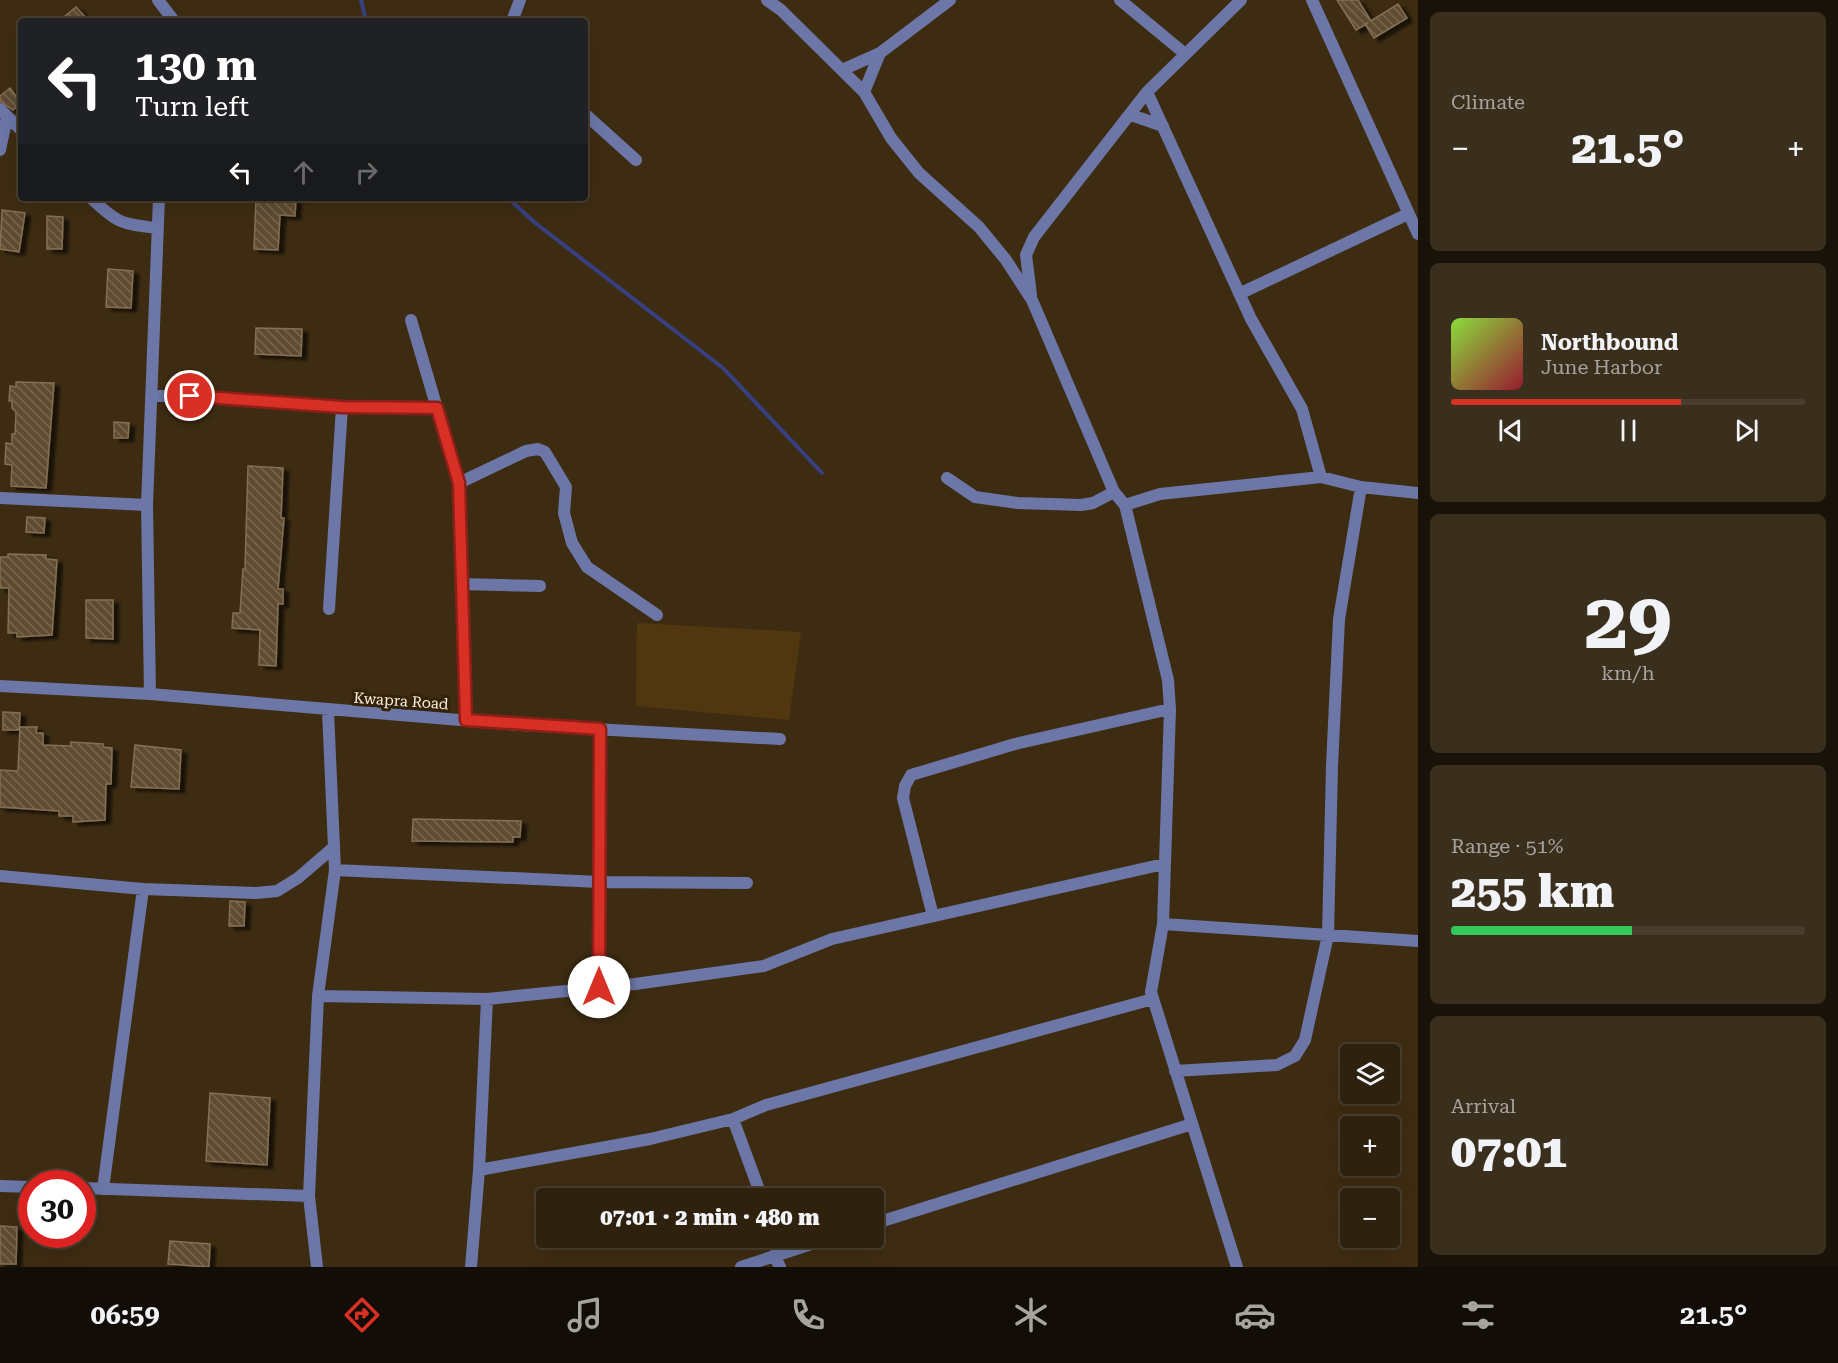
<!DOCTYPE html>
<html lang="en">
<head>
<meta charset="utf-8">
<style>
  :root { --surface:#2e210e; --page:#3a2e1c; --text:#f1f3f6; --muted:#a7a39e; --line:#493e2e; --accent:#d93025 }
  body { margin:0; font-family:"Roboto Serif",serif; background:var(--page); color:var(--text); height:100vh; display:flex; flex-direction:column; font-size:22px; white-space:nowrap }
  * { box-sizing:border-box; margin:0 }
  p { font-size:20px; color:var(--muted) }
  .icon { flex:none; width:33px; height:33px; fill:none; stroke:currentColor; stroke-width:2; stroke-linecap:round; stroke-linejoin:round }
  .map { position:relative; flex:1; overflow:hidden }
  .drawer { display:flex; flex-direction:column; gap:12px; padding:12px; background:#191208; width:420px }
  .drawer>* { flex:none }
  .hud { position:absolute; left:18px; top:18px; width:570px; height:183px; border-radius:6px; box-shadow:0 6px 24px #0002,0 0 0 2px var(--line); background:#202124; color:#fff; overflow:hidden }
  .tools { position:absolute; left:1340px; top:1044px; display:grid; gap:12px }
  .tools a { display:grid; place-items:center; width:60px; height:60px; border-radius:6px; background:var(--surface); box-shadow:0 6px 24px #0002,0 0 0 2px var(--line); font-size:30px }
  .speed { position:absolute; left:18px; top:1170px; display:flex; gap:12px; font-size:30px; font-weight:700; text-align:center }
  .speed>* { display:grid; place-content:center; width:78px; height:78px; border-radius:50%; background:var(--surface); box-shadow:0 6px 24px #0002,0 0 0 2px var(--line); line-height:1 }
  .speed .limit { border:9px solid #d22; background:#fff; color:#111 }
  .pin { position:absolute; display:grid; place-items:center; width:51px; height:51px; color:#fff; margin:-26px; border:3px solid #fff; border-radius:50%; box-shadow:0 2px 6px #0007 }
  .me { position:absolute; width:66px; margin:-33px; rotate:0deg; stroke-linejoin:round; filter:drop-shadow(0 0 4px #0008) }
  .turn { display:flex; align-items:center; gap:21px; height:126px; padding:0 18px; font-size:27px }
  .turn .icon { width:78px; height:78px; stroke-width:2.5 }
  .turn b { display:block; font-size:42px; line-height:51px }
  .lanes { display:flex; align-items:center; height:57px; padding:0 18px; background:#0003; justify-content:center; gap:30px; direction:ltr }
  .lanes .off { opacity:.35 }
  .big { font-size:45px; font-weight:800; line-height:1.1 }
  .drawer .widget { flex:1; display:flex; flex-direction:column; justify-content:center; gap:9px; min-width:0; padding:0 21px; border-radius:9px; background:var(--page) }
  .drawer .dial { align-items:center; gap:0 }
  .dial b { font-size:78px; line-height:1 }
  .song { display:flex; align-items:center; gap:18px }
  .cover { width:72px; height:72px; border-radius:9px; background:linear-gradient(135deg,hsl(90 70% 55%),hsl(350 70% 35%)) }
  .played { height:6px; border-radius:3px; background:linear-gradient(90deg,var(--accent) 65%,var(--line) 65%) }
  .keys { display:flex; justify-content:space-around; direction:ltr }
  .heat { display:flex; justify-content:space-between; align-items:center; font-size:33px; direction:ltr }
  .charge { height:9px; border-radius:4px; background:linear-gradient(90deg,#34c759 51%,var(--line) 0) }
  .trip { position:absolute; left:536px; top:1188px; width:348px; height:60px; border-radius:6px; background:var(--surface); box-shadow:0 6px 24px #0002,0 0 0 2px var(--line); font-weight:800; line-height:60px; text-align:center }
  .tab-bar { display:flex; height:96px; justify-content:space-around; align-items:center; background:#120d06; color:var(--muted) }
  .tab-bar .icon { width:42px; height:42px }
  .tab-bar .current { color:var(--accent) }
  .tab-bar b { font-size:27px; color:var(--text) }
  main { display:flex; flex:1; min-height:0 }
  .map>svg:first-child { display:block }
  .park { fill:#50370f }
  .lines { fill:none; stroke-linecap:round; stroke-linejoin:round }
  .stream { stroke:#374082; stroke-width:4 }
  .building { fill:url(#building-back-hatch); stroke:#846f53; stroke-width:1.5; filter:url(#shadow) }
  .minor { stroke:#6c77a8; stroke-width:12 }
  .route-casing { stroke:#8d1f18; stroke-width:15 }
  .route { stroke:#d93025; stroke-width:10 }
  .labels { text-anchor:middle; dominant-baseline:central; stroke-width:6; stroke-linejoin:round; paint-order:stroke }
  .street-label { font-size:15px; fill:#fdf2e2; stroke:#332207 }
</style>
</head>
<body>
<main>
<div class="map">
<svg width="1418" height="1267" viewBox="0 0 1418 1267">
  <defs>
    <pattern id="building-back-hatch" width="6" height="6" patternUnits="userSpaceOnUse" patternTransform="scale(1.5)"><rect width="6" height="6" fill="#5f4c31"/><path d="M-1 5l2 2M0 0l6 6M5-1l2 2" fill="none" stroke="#77664f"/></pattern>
    <filter id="shadow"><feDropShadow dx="5.5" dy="3.5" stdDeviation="1.5" flood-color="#0009"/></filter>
  </defs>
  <rect width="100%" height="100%" fill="#3e2c12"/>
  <path class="park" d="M637,623L801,632L789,720L636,706Z"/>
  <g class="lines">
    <path class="stream" d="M361,0L366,21
      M508,198L534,222L723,368L822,473"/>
  </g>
  <path class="building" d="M1337,0H1358L1371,21L1398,4L1407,18L1374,38L1365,24L1368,23L1356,30Z
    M76,7L89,21H59Z
    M10,88L21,103L13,110L0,101V96Z
    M256,198H296L295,216L280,215L278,250L254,249Z
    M2,210L25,213L19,252L0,249Z
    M47,216L63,217L62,249H47Z
    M108,269L133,271L131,308L106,307Z
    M256,328L302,329L301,356L255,354Z
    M16,382L54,383L46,488L11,486L12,465L5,464L6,443L12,444V434H15L16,412L12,408V401H9L10,386L16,387Z
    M114,422L129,423L128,438H114Z
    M248,466L283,468L281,518H284L278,589H283V604H278L276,666L259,665L260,630L232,628L233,613H240L243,569H245Z
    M27,517L45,518L44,533L26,532Z
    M8,554L46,555V559L57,560L52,635L17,637V633H8L9,588H0V557H8Z
    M86,600H113V639L86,638Z
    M3,712L20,713L19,730H3Z
    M20,727H37L36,733H43V745L71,746V742L103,744V747L112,748L111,784H106L105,820L73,822V816H59V811L0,807V770L18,771Z
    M135,745L181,750L179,789L131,787Z
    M413,819L521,821L520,837H513V842L412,841Z
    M230,901L245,902L244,926H229Z
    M210,1093L270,1098L267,1165L206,1161Z
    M0,1226L17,1227L16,1264H0Z
    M170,1241L210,1244L209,1267L168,1264Z"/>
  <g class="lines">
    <path class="minor" d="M158,0L174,21
      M767,0L781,10L864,92L891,138L919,173L979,227L1006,260L1032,300L1114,492L1125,505L1168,680L1170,709L1163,924L1151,992L1237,1267
      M1120,0L1184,53
      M1312,0L1418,234
      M512,21L520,0
      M842,70L880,53L950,0
      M864,92L880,53
      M1147,92L1241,0
      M0,109L21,130
      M585,114L636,160
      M1131,115L1163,126
      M0,150L7,117
      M91,198C117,223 121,224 157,228
      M1241,293L1408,214
      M1031,295L1026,255L1034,237L1147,92L1251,319L1302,409L1321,477
      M411,320L459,483L466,720
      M153,396H190L342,407L437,408
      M947,478L975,497L1018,503L1081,505L1093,503L1114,492
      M459,483L526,451L538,449L545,452L566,487L564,513L572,543L587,567L657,615
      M0,498L147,505
      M1125,505L1160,494L1321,477L1361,487L1418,493
      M462,584L540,586
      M329,609L342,407
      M0,686L150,694L520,725L780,739
      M150,694L147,505L159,198
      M335,870L599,882L747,883
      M0,876L143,889L256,893L277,891L298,878L334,847
      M933,916L903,798L905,786L911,775L1015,744L1170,709
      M1163,924L1418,941
      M599,987L600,729
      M318,996L487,999L635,984L764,966L832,939L1164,864
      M1175,1071L1277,1065L1295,1056L1305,1040L1328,935L1332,766L1339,619L1361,487
      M733,1119L762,1198
      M479,1170L650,1139L733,1119L766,1105L1153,999
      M0,1186L32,1187
      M82,1188L309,1196
      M103,1189L143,889
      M873,1224L1192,1124
      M776,1238L781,1253
      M774,1255L780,1267
      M317,1267L309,1196L318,996L335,870L328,711
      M471,1267L479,1170L487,999
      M741,1267L830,1238"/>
  </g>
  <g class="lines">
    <g class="route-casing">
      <path id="route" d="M190,396L342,407L437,408L459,483L466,720L600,729L599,987"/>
    </g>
    <use href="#route" class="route"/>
  </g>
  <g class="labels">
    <g class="street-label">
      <text transform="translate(401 701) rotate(4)">Kwapra Road</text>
    </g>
  </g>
</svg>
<div class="tools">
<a><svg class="icon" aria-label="layers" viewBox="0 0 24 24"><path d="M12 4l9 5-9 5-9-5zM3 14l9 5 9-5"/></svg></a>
<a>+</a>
<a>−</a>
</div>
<div class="speed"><div class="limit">30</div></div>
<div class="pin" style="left:190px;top:396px;background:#d93025"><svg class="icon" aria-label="arrive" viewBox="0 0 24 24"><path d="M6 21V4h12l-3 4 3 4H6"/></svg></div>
<svg class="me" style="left:599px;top:987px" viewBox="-20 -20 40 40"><circle r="19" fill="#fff"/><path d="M0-13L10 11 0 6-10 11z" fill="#d93025"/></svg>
<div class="trip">07:01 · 2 min · 480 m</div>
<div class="hud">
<div class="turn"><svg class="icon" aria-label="left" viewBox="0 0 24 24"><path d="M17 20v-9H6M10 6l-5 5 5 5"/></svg><div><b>130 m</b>Turn left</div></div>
<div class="lanes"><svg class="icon" aria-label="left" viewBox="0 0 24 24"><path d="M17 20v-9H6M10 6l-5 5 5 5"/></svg><svg class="icon off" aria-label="ahead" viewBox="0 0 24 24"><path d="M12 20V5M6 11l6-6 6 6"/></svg><svg class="icon off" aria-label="right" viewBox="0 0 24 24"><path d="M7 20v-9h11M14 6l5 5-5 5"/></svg></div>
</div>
</div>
<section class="drawer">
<div class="widget"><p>Climate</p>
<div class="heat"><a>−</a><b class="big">21.5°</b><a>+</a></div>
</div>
<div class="widget">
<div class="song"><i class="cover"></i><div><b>Northbound</b><p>June Harbor</p></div></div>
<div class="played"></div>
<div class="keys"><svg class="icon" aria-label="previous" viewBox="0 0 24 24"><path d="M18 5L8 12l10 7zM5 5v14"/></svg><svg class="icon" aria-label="pause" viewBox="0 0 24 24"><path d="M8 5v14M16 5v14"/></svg><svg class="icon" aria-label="next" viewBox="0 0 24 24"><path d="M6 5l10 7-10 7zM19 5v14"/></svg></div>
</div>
<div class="widget dial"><b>29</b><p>km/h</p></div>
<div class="widget"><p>Range · 51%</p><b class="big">255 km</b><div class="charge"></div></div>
<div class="widget"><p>Arrival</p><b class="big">07:01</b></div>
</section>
</main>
<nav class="tab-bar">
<b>06:59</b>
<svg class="icon current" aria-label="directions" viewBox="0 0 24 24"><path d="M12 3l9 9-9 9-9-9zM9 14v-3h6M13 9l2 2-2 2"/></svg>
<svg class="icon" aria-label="music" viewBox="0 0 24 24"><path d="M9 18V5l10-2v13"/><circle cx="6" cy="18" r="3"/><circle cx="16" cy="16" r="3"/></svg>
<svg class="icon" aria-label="phone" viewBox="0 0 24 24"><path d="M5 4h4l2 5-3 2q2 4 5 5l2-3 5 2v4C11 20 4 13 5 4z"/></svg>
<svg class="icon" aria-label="climate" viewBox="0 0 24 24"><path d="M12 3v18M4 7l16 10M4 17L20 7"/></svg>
<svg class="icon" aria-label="car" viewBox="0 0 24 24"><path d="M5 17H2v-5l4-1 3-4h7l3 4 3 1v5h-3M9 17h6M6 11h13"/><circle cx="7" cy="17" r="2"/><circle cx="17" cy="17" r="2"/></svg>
<svg class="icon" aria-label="filters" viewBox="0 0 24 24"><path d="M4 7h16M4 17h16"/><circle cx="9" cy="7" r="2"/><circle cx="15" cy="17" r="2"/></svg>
<b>21.5°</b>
</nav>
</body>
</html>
